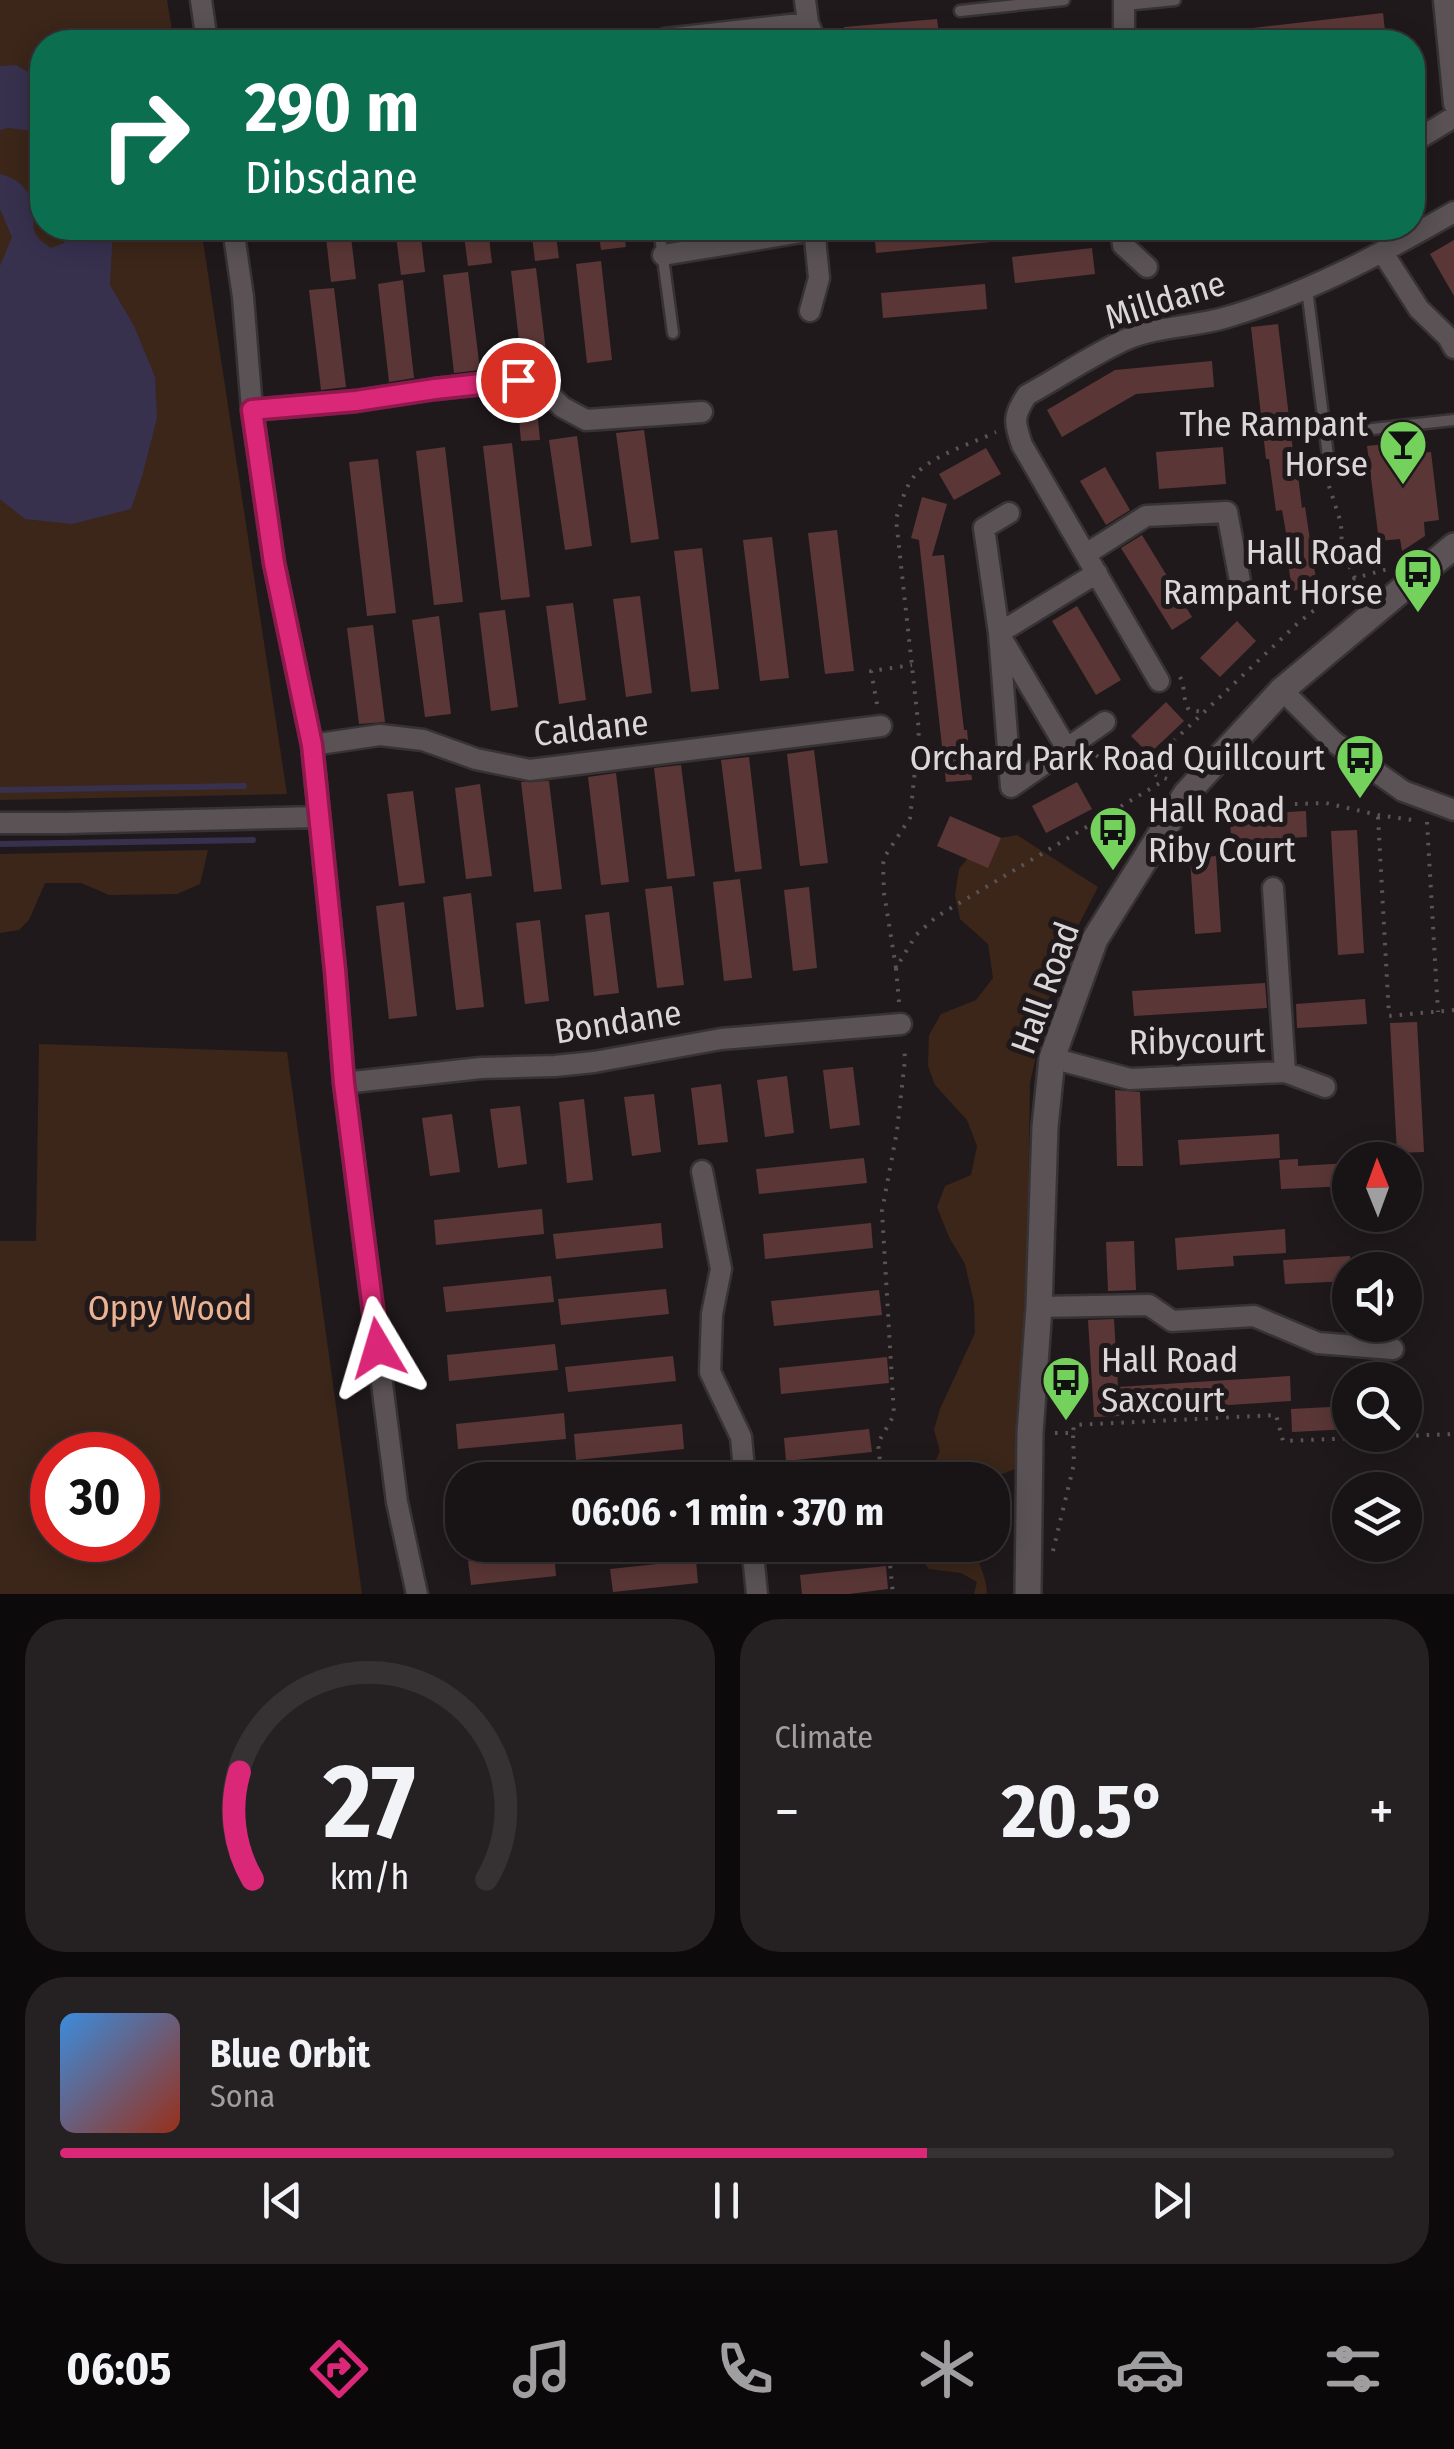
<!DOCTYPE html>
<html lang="en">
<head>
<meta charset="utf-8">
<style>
  :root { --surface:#181315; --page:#252022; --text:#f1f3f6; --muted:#9f9ea0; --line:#363234; --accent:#db2777 }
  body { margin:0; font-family:"Fira Sans Condensed",sans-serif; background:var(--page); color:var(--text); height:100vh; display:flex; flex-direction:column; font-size:38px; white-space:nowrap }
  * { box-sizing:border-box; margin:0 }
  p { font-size:32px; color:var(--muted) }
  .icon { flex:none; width:55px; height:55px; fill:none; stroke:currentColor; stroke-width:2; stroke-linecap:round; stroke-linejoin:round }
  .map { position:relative; height:1594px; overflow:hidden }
  .drawer { display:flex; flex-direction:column; gap:25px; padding:25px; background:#0d0a0c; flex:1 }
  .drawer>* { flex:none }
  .banner { position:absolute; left:30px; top:30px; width:1395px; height:210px; border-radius:40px; box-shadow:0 5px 25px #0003,0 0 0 2px var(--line); background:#0b6e4f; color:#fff; overflow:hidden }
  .needle { width:65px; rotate:359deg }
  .tools { position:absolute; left:1332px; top:1142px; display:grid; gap:20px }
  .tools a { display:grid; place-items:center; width:90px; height:90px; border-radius:50%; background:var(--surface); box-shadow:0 5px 25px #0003,0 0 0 2px var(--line); font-size:50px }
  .speed { position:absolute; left:30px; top:1432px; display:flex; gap:20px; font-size:50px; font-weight:700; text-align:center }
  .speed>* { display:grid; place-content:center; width:130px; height:130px; border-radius:50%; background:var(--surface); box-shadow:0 5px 25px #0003,0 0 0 2px var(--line); line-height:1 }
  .speed .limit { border:15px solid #d22; background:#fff; color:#111 }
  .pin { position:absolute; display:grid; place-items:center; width:85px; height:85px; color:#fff; margin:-42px; border:5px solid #fff; border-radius:50%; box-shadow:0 2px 10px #0007 }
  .me { position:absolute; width:110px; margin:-55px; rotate:353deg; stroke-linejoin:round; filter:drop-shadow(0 0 8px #0008) }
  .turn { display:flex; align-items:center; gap:35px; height:210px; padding:0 50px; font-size:45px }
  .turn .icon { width:130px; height:130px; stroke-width:2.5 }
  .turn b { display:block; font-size:70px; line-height:85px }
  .big { font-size:75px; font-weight:700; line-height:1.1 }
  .drawer .card { flex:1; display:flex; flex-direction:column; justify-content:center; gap:15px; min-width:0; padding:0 35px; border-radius:40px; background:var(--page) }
  .drawer .dial { align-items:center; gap:0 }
  .dial svg { height:260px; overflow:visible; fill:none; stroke:var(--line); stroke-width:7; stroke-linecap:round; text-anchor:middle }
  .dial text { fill:var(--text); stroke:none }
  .song { display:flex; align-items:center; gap:30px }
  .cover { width:120px; height:120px; border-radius:15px; background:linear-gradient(135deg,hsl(210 70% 55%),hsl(10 70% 35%)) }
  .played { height:10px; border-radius:5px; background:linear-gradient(90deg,var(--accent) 65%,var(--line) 65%) }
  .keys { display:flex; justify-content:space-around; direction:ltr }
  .heat { display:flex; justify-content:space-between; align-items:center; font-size:55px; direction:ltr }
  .drawer .tiles { flex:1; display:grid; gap:25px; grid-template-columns:1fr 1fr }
  .card:last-child { grid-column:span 2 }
  .trip { position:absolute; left:445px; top:1462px; width:565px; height:100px; border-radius:40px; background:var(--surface); box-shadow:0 5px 25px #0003,0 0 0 2px var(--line); font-weight:700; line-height:100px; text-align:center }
  .tab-bar { display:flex; height:160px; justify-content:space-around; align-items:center; background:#0a0808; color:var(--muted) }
  .tab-bar .icon { width:70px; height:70px }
  .tab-bar .current { color:var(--accent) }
  .tab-bar b { font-size:45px; color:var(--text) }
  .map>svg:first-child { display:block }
  .green { fill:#3b2619; fill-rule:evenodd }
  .water { fill:#37314e }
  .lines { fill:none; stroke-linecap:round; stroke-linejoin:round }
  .stream { stroke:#37314e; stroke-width:6 }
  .building { fill:#5a3736 }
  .service-casing { stroke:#373335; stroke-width:15 }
  .minor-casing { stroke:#373335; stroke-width:25 }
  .tertiary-casing { stroke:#373335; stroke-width:30 }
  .path { stroke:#5a5457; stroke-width:4; stroke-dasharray:2.5 8; stroke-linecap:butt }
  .service { stroke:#5a5255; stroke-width:10 }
  .minor { stroke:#5a5255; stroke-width:20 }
  .tertiary { stroke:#5a5255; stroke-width:25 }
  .route-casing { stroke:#8e194d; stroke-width:25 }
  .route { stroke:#db2777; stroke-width:18 }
  .labels { text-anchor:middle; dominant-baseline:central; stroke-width:10; stroke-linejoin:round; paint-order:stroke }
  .street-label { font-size:35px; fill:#dbd7d9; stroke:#20191c }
  .poi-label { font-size:35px; fill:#dbd7d9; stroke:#20191c; text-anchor:end }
  .park-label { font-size:35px; fill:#ecb392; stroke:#20191c }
</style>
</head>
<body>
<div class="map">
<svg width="1454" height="1594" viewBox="0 0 1454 1594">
  <rect width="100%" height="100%" fill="#20191c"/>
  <path class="green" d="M0,0H167L174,42H42V228H201L287,794L0,800Z
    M1017,835L1098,887L1075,932L1049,998L1030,1083L1027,1285L1015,1469L987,1480H926L940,1451L934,1430L940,1409L975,1333L974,1303L965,1264L949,1237L937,1207L945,1186L971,1175L977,1146L967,1120L935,1085L928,1066L929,1035L941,1014L976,1000L993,978L988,944L960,919L955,895L959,869L982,841Z
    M208,850L200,884L177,894L109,895L81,883H45L29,920L19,930L0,933V854Z
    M39,1044L287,1052L362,1594H0V1241H36ZM138,1455V1540H52V1455Z
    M914,1545H974C977,1562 987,1577 987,1594H974L977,1582L961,1573L929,1569L915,1552Z"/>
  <path class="water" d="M16,65L42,80V132L8,128L0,130V66Z
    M0,174C20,179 33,192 34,214C34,218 33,227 34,230C37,239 44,243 51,248L64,243L71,228H113L110,285L134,326L155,377L157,418L143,473L131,509L72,524L25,519L0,499V266L12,237L0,209Z"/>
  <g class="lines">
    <path class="stream" d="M0,790L244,786
      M0,844L253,840"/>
  </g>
  <path class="building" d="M1383,13L1386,40L1368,42H1228L1227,31Z
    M937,19L940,42H846L844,27Z
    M325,228H350L356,279L331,282Z
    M395,228H420L425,272L401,275Z
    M463,228H488L492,263L468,266Z
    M531,228H555L559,258L535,261Z
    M598,228H623L626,247L601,250Z
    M874,228H1012V240L876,253Z
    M1454,240V296L1430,254Z
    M1092,248L1095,274L1015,283L1012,257Z
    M601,261L612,360L587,363L576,264Z
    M536,268L548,368L532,369L522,367L511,271Z
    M468,272L480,370L454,373L443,275Z
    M403,280L414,378L389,382L378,284Z
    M985,284L987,309L883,318L881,293Z
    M334,288L346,387L321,390L309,290Z
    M1278,324L1295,468H1297L1302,508L1305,507L1317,586L1292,591L1289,569L1302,556L1298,551L1290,555L1282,510L1276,511L1269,459H1266L1251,327Z
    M1212,361L1214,387L1136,394L1062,437L1047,410L1115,370Z
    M526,396L536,400L540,440L521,441L517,397Z
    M644,430L659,539L631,543L616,433Z
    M577,436L592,546L565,550L549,440Z
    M1420,440L1421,453L1431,452L1439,520L1424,522L1425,536L1402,551L1400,539L1379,541L1367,446Z
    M512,443L530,597L501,600L483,446Z
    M445,447L463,602L434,605L416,451Z
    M1223,447L1226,484L1159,489L1156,452Z
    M986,448L1001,474L954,500L939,474Z
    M378,459L396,613L367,616L349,462Z
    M1105,467L1130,510L1106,525L1080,481Z
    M922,497L947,504L932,556L944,555L964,730H967L972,780L946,782L919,540L911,538Z
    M837,530L854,671L825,674L808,533Z
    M1142,535L1192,617L1172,630L1121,548Z
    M772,537L789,678L760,681L743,540Z
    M702,548L719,689L691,692L674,551Z
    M640,596L652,693L626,697L613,599Z
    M573,603L586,700L559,704L546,606Z
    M1077,606L1121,680L1096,695L1052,621Z
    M505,610L518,707L491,711L479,613Z
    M439,616L451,714L425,717L412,620Z
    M1237,621L1256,641L1220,677L1200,658Z
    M373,625L385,722L359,724L347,628Z
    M1166,702L1184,721L1149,754L1131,736Z
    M814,750L828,863L800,866L787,754Z
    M749,757L762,869L735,872L721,760Z
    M681,765L695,876L667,879L654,768Z
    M616,773L629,882L601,885L588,777Z
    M549,781L562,889L534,892L521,782Z
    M1077,782L1092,809L1046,833L1032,806Z
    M480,784L492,876L466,879L455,788Z
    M413,791L425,883L399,886L387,794Z
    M1306,811L1307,837L1231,841L1230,815Z
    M950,816L1001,838L988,868L937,846Z
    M1357,830L1364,953L1338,955L1331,831Z
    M1216,856L1221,932L1195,934L1190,858Z
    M740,879L752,978L724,981L713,882Z
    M672,886L684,985L657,988L645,889Z
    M809,887L817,968L793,971L784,890Z
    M471,893L484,1007L456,1010L443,897Z
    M404,902L417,1016L389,1019L376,906Z
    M609,912L619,993L594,996L585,915Z
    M540,920L549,1001L525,1004L516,923Z
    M1265,983L1267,1008L1134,1016L1132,991Z
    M1365,999L1367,1024L1297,1028L1296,1004Z
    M1417,1022L1424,1152L1397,1153L1390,1023Z
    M853,1067L860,1125L830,1129L823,1070Z
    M787,1076L794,1133L765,1137L757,1080Z
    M721,1084L728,1142L698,1145L691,1088Z
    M1115,1090L1140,1092L1143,1166H1117Z
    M654,1094L661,1152L632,1156L624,1097Z
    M584,1099L593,1180L567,1183L559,1102Z
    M520,1106L527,1164L498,1168L490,1109Z
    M452,1114L460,1172L430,1176L422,1118Z
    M1279,1134L1280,1158L1180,1165L1178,1140Z
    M864,1158L867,1183L759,1194L756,1169Z
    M1298,1159V1166L1350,1163V1186L1281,1189L1279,1160Z
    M542,1209L544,1234L436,1245L434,1220Z
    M661,1223L663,1248L556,1259L553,1234Z
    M871,1223L873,1248L765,1259L763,1234Z
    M1285,1229L1286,1253L1233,1256L1234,1266L1177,1270L1175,1238Z
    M1134,1241L1136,1290L1108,1291L1106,1242Z
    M1350,1256V1281L1285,1284L1283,1260Z
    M551,1276L554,1302L446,1312L443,1287Z
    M666,1289L669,1314L561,1325L558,1299Z
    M879,1290L882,1315L774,1326L771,1301Z
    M1114,1319L1118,1387L1290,1376L1291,1401L1120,1412V1416L1094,1417L1088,1320Z
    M555,1344L558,1370L449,1381L447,1355Z
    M673,1356L676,1381L568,1392L565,1367Z
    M887,1357L889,1383L781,1394L779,1368Z
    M1350,1406V1429L1292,1432L1291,1409Z
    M564,1413L566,1439L458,1449L456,1424Z
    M682,1424L684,1449L576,1460L574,1434Z
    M869,1429L872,1452L786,1461L784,1438Z
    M554,1552L556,1576L471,1585L468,1561Z
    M696,1560L698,1583L613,1592L610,1569Z
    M886,1566L888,1589L849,1594H802L800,1575Z"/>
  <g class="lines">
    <g class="service-casing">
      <path id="service" d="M1125,5L1175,0
        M960,11L1064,0
        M659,228L673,333
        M1307,289L1330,472
        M1372,429L1454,420"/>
    </g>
    <g class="minor-casing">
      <path id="minor" d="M201,0L207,42
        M805,0L808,23L816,42
        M1444,0L1454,104
        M665,39L808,23
        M1121,42L1124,31V0
        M1423,136L1454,117
        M233,228L243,297L252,410L274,563L312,745L335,970L344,1083L397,1502L417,1594
        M1121,228L1123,245L1147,267
        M1383,253L1419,309L1448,337L1454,348
        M663,255L814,230
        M810,311L819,278L814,228
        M252,410L356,401L435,389L518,380L541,386L562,407L586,420L702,412
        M1009,513L984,528L999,633L1097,573
        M1086,554L1146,516L1227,512L1242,592
        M999,633L1011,787L1105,722
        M1002,639L1067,749
        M1159,681L1022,445C1014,421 1013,416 1027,395C1060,377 1093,354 1127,339C1158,326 1192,327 1224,318C1305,295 1381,254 1454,212
        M1282,690L1334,742L1403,791L1454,810
        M312,745L380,735L423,740L476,759L530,770L881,726
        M0,823H66L319,817
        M1273,888L1285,1072
        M1052,1058L1130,1079L1285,1072L1325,1087
        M344,1083L481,1068L555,1066L594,1062L721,1039L901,1024
        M702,1171L721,1269L712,1314L710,1372L741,1437L745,1480
        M1039,1307L1149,1305L1172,1321L1254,1316L1318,1343L1393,1349
        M752,1545L757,1594"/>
    </g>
    <g class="tertiary-casing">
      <path id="tertiary" d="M1028,1594L1030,1433L1039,1307L1045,1127L1052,1058L1095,939L1186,794L1282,690L1454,546"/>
    </g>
    <path class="path" d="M1329,486L1341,523L1342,551L1355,578L1388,569
      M1180,677C1186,688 1182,700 1189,710L1204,712
      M877,704L871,671L912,665
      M1096,755L1104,762L1143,770L1167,779
      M1143,770L1298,623L1355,578
      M1211,804L1236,806L1326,803L1378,815L1419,821
      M1378,817L1389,1016L1454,1010
      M1427,822L1438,1012
      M896,968L884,893L883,864L885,856L910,818L919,731L896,519C901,504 905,486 916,474C933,455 973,443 996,432
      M899,1002L896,968L916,935L936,917L1165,780
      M1055,1433H1073L1074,1425L1276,1415L1283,1441L1454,1434
      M882,1480L878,1443L894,1415L882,1211L897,1131L905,1059L904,1046
      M888,1545L893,1594
      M1053,1551L1074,1464L1073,1433"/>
    <use href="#service" class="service"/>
    <use href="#minor" class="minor"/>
    <use href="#tertiary" class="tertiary"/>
  </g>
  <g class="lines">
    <g class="route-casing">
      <path id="route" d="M378,1348L344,1083L335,970L312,745L274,563L252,410L356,401L435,389L518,380"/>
    </g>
    <use href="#route" class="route"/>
  </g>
  <defs>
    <g id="bar-pin" transform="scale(2.5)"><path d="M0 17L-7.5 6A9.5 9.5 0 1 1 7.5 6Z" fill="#74d25c" stroke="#20191c"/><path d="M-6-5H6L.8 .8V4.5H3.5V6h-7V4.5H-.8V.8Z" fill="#111"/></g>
    <g id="bus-pin" transform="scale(2.5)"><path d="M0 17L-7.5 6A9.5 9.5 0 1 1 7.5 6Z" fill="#74d25c" stroke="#20191c"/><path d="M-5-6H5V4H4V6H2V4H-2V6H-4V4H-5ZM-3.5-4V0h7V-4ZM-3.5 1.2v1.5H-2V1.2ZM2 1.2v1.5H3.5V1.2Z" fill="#111"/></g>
  </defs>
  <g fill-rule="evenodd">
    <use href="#bar-pin" x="1403" y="444"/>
    <use href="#bus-pin" x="1418" y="572"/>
    <use href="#bus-pin" x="1360" y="758"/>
    <use href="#bus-pin" x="1113" y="830"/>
    <use href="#bus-pin" x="1066" y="1380"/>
  </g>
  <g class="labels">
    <g class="street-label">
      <text transform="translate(1165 300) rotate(-17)">Milldane</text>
      <text transform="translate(591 728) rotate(-6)">Caldane</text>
      <text transform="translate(1045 988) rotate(-70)">Hall Road</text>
      <text transform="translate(618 1022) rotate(-9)">Bondane</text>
      <text transform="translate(1197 1041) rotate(-1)">Ribycourt</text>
    </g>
    <g class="poi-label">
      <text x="1368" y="424">The Rampant<tspan x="1368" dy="40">Horse</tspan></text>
      <text x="1383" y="552">Hall Road<tspan x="1383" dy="40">Rampant Horse</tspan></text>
      <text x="1325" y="758">Orchard Park Road Quillcourt</text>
      <text x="1148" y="810" text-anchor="start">Hall Road<tspan x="1148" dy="40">Riby Court</tspan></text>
      <text x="1101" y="1360" text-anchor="start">Hall Road<tspan x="1101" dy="40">Saxcourt</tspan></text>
    </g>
    <g class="park-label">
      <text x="170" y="1308">Oppy Wood</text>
    </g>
  </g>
</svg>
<div class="tools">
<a><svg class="needle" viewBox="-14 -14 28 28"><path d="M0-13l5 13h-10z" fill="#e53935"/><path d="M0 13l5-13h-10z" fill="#9f9ea0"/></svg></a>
<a><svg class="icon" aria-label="sound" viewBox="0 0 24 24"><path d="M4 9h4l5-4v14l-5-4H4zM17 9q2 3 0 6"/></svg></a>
<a><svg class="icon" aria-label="search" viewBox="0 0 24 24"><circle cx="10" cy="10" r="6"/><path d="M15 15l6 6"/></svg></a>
<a><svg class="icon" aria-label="layers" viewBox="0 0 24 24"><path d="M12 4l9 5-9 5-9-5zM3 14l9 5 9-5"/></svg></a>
</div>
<div class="speed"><div class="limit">30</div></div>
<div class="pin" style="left:518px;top:380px;background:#d93025"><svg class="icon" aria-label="arrive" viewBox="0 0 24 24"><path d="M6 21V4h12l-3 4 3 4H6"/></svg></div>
<svg class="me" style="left:378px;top:1348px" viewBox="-20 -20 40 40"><path d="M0-17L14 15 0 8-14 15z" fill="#db2777" stroke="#fff" stroke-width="4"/></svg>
<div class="trip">06:06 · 1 min · 370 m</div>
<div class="banner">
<div class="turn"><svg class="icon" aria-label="right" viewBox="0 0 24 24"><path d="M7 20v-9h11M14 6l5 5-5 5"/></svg><div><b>290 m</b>Dibsdane</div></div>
</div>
</div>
<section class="drawer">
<div class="tiles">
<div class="card dial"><svg viewBox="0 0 100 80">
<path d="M14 69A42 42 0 1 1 86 69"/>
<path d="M14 69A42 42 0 0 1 10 36" stroke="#db2777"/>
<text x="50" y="56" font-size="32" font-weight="700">27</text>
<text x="50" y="72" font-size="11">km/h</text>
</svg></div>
<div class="card"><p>Climate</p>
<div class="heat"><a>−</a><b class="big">20.5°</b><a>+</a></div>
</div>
<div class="card">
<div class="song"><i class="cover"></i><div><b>Blue Orbit</b><p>Sona</p></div></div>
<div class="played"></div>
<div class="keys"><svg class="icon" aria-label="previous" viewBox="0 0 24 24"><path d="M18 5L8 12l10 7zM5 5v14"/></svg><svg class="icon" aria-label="pause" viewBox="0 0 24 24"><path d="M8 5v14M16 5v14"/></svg><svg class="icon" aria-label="next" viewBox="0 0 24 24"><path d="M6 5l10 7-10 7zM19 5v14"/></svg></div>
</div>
</div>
</section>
<nav class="tab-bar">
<b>06:05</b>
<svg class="icon current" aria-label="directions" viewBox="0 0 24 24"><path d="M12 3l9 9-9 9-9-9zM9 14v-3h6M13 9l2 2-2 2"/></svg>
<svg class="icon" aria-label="music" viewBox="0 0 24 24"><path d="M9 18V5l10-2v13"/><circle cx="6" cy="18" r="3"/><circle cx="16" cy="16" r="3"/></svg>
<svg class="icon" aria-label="phone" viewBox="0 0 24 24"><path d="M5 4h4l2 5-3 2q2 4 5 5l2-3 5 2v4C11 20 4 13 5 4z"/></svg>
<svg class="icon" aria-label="climate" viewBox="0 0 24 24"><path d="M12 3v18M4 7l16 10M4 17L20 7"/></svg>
<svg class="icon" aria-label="car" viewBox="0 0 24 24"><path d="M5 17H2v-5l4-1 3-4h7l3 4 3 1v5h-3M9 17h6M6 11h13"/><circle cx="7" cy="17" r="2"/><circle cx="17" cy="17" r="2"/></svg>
<svg class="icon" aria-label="filters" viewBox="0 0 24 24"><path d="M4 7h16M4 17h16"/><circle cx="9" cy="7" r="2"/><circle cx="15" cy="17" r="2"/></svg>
</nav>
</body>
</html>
